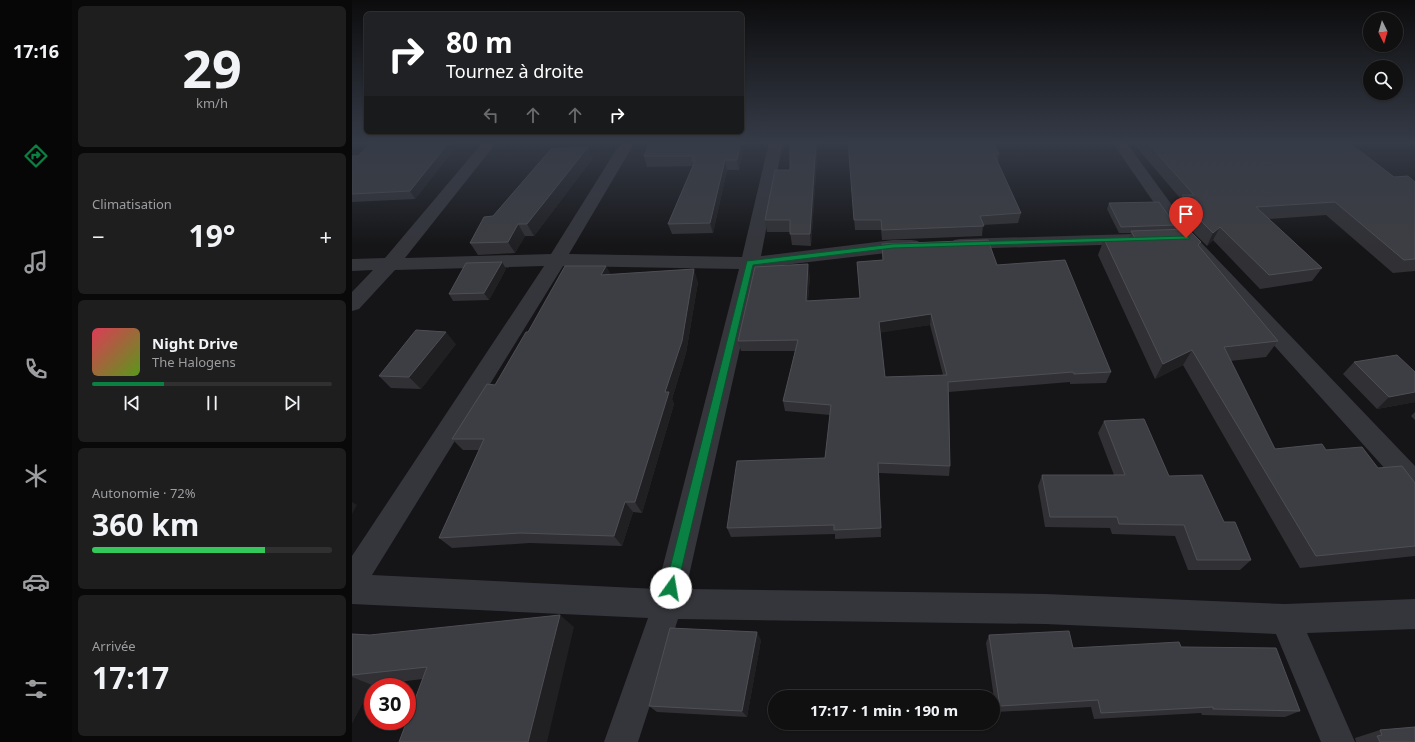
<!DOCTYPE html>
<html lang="fr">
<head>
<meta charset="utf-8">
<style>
  :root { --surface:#101011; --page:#1e1e1f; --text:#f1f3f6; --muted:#9c9d9f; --line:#303031; --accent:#0b8043 }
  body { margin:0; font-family:"Noto Sans",sans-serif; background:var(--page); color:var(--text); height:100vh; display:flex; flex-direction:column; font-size:15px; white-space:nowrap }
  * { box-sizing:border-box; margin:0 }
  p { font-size:13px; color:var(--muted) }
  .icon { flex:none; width:22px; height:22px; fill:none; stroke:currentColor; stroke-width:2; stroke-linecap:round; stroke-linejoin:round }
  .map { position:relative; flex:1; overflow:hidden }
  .details { display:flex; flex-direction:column; gap:6px; padding:6px; background:#090909; width:280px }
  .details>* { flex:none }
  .hud { position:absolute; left:12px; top:12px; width:380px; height:122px; border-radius:6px; box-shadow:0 1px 3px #0004,0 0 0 1px var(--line); background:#202124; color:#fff; overflow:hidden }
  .needle { width:26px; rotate:175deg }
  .controls { position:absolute; left:1011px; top:12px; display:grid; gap:8px }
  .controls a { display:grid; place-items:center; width:40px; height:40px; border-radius:50%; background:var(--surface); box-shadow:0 1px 3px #0004,0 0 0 1px var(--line); font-size:20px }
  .speed { position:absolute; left:12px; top:678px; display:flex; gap:8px; font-size:20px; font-weight:700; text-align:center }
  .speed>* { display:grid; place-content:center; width:52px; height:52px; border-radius:50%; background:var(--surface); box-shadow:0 1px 3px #0004,0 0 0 1px var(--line); line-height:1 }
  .speed .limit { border:6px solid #d22; background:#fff; color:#111 }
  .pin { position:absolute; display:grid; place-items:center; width:34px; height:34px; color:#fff; margin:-41px -17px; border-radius:50% 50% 50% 0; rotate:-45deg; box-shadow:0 0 4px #0007 }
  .pin .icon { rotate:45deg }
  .me { position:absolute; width:44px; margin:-22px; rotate:13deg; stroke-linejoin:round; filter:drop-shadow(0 0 3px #0008) }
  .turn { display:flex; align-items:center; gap:14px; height:84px; padding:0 16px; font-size:18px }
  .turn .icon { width:52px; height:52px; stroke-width:2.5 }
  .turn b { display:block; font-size:28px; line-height:34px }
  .lanes { display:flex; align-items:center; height:38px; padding:0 16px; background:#0003; justify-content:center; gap:20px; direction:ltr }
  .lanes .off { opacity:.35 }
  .big { font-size:30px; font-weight:700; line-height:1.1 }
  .details .card { flex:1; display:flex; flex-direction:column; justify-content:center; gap:6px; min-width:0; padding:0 14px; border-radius:6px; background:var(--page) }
  .details .dial { align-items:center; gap:0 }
  .dial b { font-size:52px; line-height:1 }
  .song { display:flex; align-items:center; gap:12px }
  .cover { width:48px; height:48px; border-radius:6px; background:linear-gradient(135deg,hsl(350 70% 55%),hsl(90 70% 35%)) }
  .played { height:4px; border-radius:2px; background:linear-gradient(90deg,var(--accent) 30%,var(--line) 30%) }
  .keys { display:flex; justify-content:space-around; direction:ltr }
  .heat { display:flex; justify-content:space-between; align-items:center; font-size:22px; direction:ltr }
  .charge { height:6px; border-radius:3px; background:linear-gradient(90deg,#34c759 72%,var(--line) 0) }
  .trip { position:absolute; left:416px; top:690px; width:232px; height:40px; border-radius:20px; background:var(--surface); box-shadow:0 1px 3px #0004,0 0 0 1px var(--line); font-weight:700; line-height:40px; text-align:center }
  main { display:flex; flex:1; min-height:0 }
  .menu { display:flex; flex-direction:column; width:72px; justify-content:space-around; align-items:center; background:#060607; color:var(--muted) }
  .menu .icon { width:28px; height:28px }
  .menu .selected { color:var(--accent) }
  .menu b { font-size:18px; color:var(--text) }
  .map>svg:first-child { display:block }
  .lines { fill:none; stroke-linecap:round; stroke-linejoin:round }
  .minor { fill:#35363c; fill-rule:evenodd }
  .wall { fill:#313135; fill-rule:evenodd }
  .shaded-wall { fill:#202023 }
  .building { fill:#3d3e43; stroke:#4e4f55; fill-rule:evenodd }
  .route { fill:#0b8043; stroke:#07532c }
</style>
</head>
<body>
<main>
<nav class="menu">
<b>17:16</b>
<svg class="icon selected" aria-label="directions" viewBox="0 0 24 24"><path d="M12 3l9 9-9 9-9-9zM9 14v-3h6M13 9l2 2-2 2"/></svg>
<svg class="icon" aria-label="music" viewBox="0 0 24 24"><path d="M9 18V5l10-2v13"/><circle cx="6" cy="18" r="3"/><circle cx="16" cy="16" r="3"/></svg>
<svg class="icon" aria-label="phone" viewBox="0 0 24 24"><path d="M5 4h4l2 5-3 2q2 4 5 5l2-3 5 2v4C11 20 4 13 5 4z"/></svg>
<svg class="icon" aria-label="climate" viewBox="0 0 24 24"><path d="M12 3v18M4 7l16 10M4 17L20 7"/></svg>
<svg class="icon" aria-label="car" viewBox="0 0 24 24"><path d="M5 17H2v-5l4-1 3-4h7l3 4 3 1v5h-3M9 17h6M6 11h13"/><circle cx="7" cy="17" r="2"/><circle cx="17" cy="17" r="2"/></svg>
<svg class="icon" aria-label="filters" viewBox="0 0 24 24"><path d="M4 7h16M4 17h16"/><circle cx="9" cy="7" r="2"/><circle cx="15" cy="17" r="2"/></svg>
</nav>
<section class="details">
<div class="card dial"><b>29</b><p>km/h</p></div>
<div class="card"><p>Climatisation</p>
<div class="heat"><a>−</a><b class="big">19°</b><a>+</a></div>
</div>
<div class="card">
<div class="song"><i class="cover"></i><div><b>Night Drive</b><p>The Halogens</p></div></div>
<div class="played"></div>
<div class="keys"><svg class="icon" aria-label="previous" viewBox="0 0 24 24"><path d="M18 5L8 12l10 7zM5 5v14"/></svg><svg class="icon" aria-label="pause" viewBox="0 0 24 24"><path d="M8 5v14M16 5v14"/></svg><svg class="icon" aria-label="next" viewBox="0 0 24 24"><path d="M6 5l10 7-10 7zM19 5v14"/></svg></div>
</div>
<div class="card"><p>Autonomie · 72%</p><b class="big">360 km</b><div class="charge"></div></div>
<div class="card"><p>Arrivée</p><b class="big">17:17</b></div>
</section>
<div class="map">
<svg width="1063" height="742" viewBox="0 0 1063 742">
  <rect width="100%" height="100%" fill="#151517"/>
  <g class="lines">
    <path class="minor" d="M131,142H145L53,258L199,254L269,142H283L217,254L390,257L417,142H431L409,256L541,240H560L566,241L569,245L566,249L560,250L406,268L334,589L693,594L933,604L1063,599V629L955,633L1003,742H969L924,634L693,624L326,619L286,742H252L296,618L0,604V556L192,266L43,270L7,309L0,311V292L21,270L0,271V259L33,258ZM211,266L387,269L305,589L20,575Z
      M760,142H774L841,234L1063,466V495L1054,492L829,242Z
      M782,234L788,235L791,239L788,243L782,244L608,249L602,248L599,244L602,240L608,239Z"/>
  </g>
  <path class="wall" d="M108,142L63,199L0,202V156H6Z
    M298,142H393L387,170H375L361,233L320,234L316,224L341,166L295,167L292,156Z
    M464,142H466V143L459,246L440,245L438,232H415L413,220L438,170Z
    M496,142L647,154L646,162L669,213L666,223L631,225L630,236L530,240L529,230H503Z
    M780,142H996L1042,177L1063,182V271L1041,273L974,215L917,219L970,268L960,281L908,289L861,240L855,246L842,233L824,208L828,198Z
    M241,158L182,236H173L163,253L126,255L118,243L141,216Z
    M757,203L823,225L821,230L849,242L847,246L926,341L914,357L878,361L923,449L974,450L1026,468L1063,483V556L948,568L831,365L803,379L746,255L752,239L777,238L779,233H767L755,209Z
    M530,244L645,265L759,372L754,383L718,384V382L597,392L598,466L597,476L527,473L529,537L483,539V534L379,537L375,528L473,458L478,415L433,411L431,401L443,351H389L386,341L458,275L456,301L508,298L505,262L531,260ZM578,325L591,375L533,377L528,332Z
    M254,266L258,274L346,282L334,353L320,399L322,404L290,513L281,512L270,546L178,543L100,548L87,538L127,450H111L100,439L143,385L176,332Z
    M154,269L137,300L101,301L97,294Z
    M104,344L69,389L39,388L27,376Z
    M1002,362L1063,372V402L1025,409L991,374Z
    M1063,412V420L1059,416Z
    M752,421L817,476L872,522L899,560L888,570H836L823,536L760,534L758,528L693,527L686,486L690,475H762L746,433Z
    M222,627L71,679L20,685L0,723V634L18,635Z
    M637,635L721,648L829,647L948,711L933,717L850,715L849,713L742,719L739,707L644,712L634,643Z
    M409,640L395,717L305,712L297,706Z
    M1028,730L1063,742H1004L1003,738Z"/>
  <path class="shaded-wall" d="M97,142H108L63,199L58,191Z
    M389,142H393L387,170L385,160Z
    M464,142H466V143L459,246L458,234Z
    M236,147L241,158L182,236L175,224Z
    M373,160L375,170L361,233L358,223Z
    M166,224L173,236L163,253L156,242Z
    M868,227L861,240L855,246L861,233Z
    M150,262L154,269L137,300L132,293Z
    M456,264L458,275L455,311L454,301Z
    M254,266L260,278L249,275Z
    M342,269L346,282L334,353L320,399L322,404L290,513L283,502L313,392Z
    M579,314L578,325L527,333V322Z
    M94,332L104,344L69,389L57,377Z
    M840,350L831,365L803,379L811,364Z
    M1063,392V402L1025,409L1037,397Z
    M0,502L5,505L0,514Z
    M273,502L281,512L270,546L262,536Z
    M208,615L222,627L195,742H176Z
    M405,632L409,640L395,717L390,711Z
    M0,677L20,685L0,723Z"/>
  <path class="building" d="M20,142H97L58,191L0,194V156H6Z
    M298,142H389L385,160H373L358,223L316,224L343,161H340L342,156H292Z
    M438,142H464L458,234H438V220H413L423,170H438Z
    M496,142H641L647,154H642L669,213L628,216L632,226L530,230L529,220H502Z
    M795,142H996L1042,177L1056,176L1063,182V259L1052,260L983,202L904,207L970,268L917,275L868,227L861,233L848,220L830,195H842Z
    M236,147L175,224H166L156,242L118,243L132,217L141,216L199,149Z
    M807,202L823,225L769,227L757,203Z
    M836,229L849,242L846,245L926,341L872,347L923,449L970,444L974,450L1010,447L1026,468L1050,466L1063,483V546L964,556L840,350L811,364L752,239L783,238L779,231Z
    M636,240L645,265L713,260L759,372L722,374L721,372L596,382L598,466L526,463L529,528L482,530V525L375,528L385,461L473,458L479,405L431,401L446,340L386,341L403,267L456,264L454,301L508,298L505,262L531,260L530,244ZM579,314L595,375L533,377L527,322Z
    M150,262L132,293L97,294L114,263Z
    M213,266H254L249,275L342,269L330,341L313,392H317L283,502H273L262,536L168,533L87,538L132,439H100L135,384L143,385L174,332H176Z
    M64,330L94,332L57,377L27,376Z
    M1045,355L1063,372V392L1037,397L1002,362Z
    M792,419L817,476L850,475L872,522H883L899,560H845L832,525L767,524L765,517H698L690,475H773L752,421Z
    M208,615L176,742H47L75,667L0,675V634L18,635Z
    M318,628L405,632L390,711L297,706Z
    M717,631L721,648L827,642L829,647L924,648L948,711L861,709V707L749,713L746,700L648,706L637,635Z
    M1063,727V742H1028L1025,736L1030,735L1028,730Z"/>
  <linearGradient id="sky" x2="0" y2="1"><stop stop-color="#0c0c0d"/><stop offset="0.58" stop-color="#353b47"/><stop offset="1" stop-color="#353b47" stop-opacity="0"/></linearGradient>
  <rect width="1063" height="246" fill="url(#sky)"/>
  <path class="route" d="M834,236L838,238L837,239L541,248L401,265L325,588L324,593L319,595L315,593L313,588L395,261L541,244Z"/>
</svg>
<div class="controls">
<a><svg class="needle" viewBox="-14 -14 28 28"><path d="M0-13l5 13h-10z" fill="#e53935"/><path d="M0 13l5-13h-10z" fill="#9c9d9f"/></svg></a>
<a><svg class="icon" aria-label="search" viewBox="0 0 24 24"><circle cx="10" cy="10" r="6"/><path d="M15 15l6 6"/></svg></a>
</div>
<div class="speed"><div class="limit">30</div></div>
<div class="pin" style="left:834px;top:238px;background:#d93025"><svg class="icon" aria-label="arrive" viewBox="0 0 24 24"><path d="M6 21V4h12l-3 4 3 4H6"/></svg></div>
<svg class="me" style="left:319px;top:588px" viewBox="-20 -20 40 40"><circle r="19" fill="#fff"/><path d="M0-13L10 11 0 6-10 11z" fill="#0b8043"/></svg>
<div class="trip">17:17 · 1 min · 190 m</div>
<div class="hud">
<div class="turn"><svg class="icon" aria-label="right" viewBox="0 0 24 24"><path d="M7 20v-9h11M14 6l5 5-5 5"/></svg><div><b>80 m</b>Tournez à droite</div></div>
<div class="lanes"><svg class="icon off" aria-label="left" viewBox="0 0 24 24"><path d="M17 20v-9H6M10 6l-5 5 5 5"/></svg><svg class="icon off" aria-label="ahead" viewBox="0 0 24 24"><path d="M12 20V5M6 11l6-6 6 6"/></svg><svg class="icon off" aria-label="ahead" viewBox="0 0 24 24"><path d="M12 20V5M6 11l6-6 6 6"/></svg><svg class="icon" aria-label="right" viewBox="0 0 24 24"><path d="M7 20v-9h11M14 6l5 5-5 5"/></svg></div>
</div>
</div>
</main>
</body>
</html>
